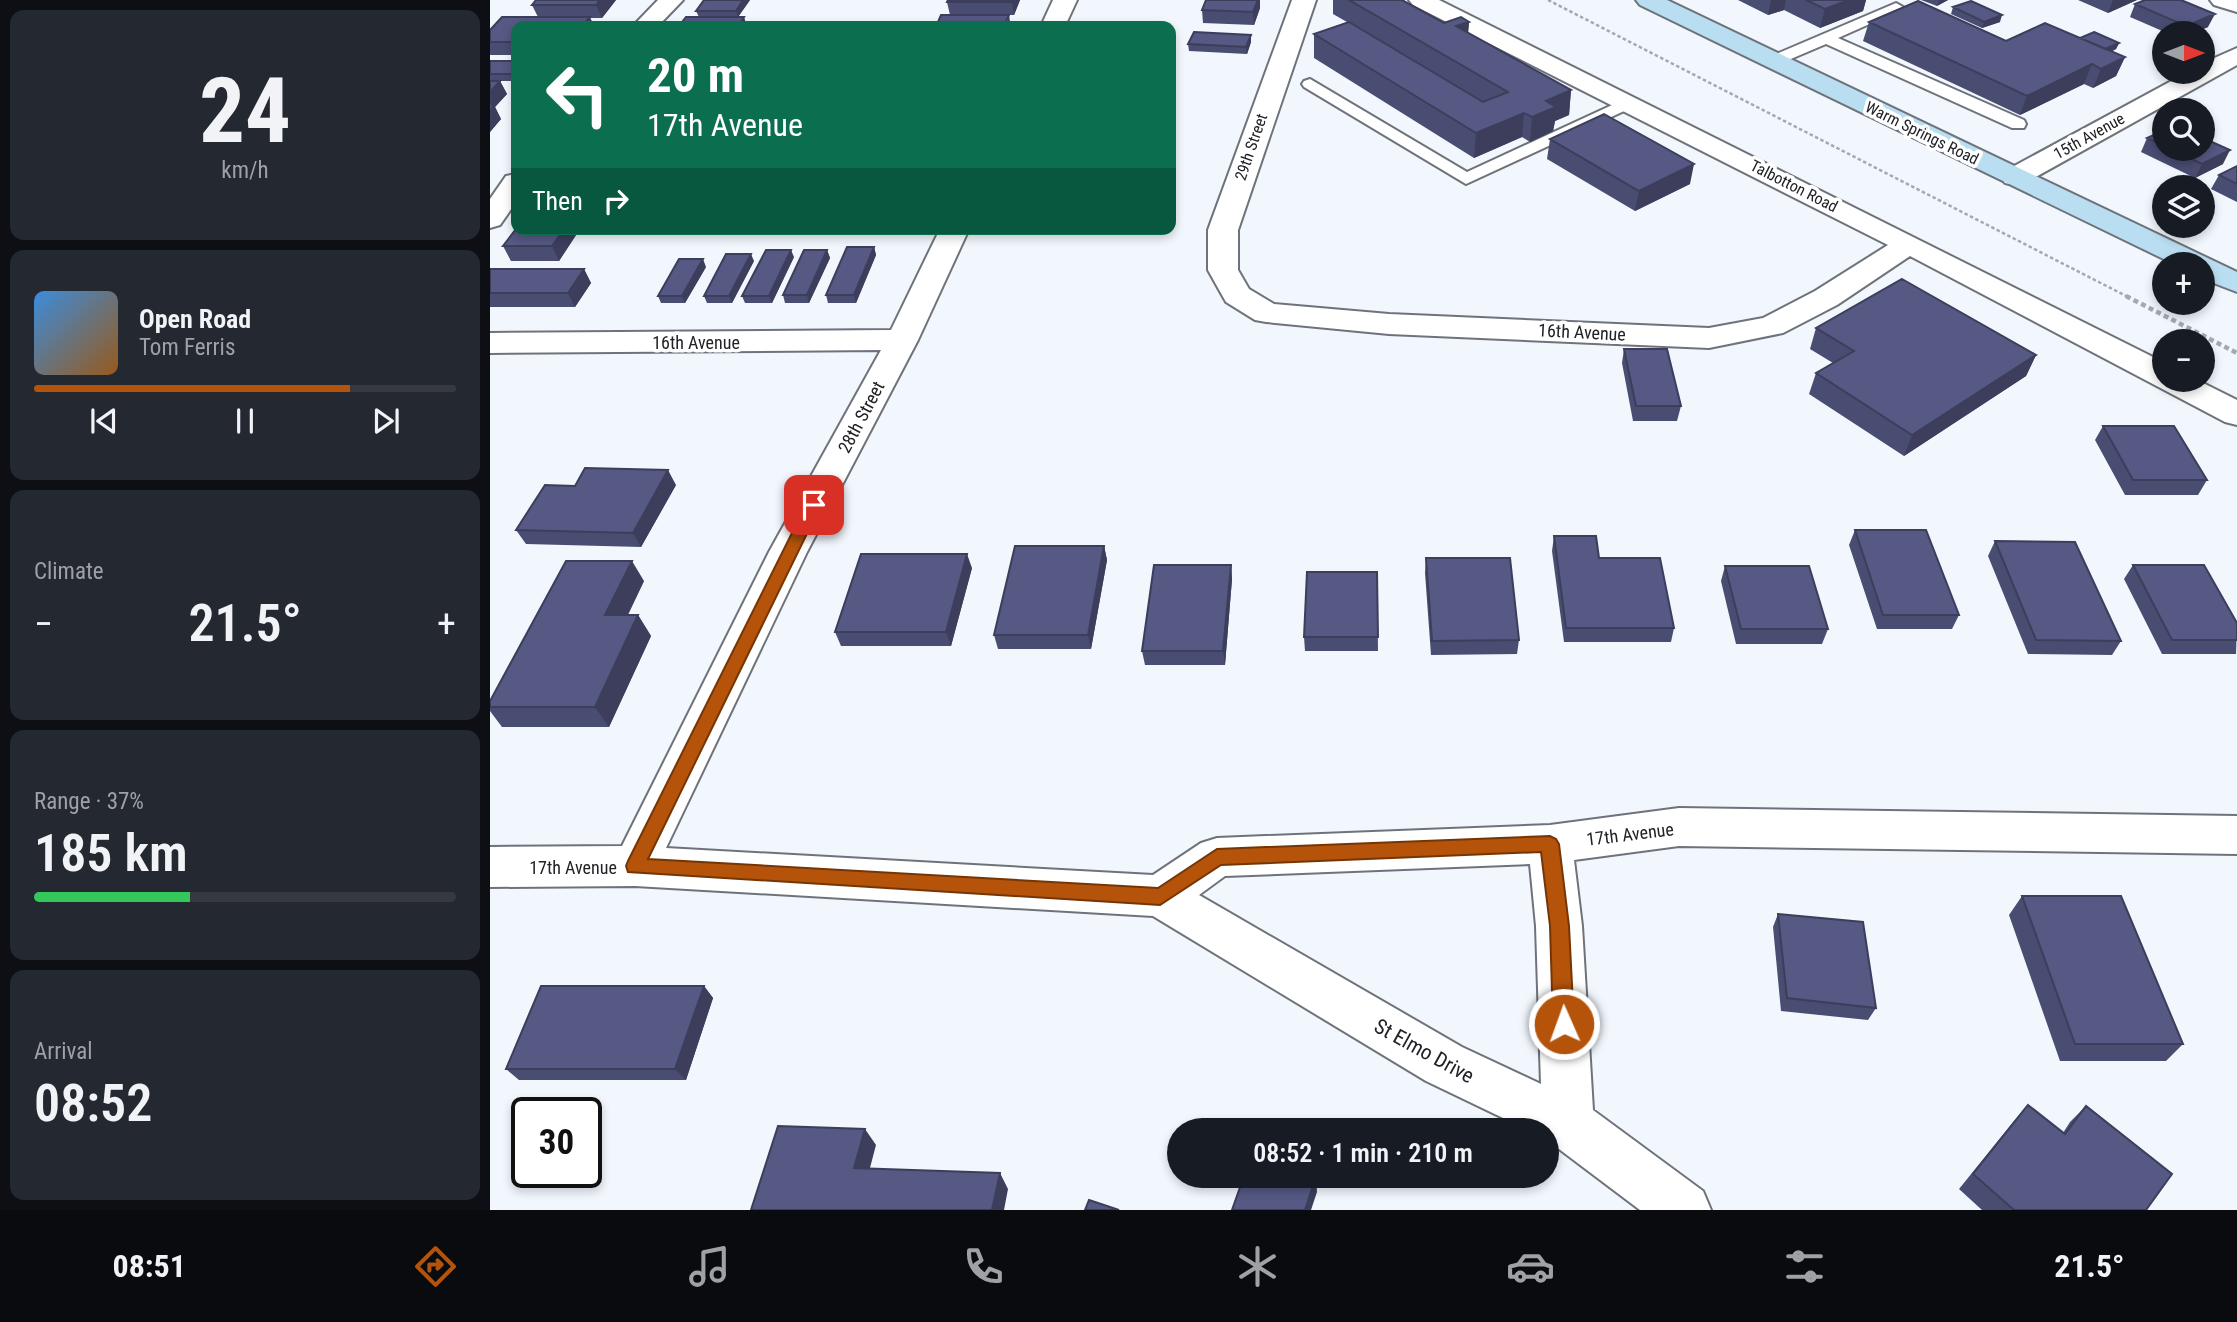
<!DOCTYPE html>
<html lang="en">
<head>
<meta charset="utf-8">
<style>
  :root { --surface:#171b24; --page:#242831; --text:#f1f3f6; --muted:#9ea1a6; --line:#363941; --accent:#b45309 }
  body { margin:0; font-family:"Roboto Condensed",sans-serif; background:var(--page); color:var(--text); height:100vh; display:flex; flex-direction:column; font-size:26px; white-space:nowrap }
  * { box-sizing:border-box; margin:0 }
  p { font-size:23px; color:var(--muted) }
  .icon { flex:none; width:38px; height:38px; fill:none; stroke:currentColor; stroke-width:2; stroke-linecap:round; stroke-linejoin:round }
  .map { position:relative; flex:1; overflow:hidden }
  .details { display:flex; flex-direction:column; gap:10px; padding:10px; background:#0d0f14; width:490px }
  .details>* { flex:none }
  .top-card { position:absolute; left:21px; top:21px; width:665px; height:214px; border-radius:14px; box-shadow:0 4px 10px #0003; background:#0b6e4f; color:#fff; overflow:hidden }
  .needle { width:46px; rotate:90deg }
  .tools { position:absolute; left:1662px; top:21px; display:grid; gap:14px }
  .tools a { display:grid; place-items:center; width:63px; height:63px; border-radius:50%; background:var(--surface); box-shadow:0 4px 10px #0003; font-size:35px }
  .speed { position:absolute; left:21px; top:1097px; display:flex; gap:14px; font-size:35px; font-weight:700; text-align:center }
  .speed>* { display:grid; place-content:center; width:91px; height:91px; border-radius:50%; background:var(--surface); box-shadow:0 4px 10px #0003; line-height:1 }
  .speed .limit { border:4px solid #111; border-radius:10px; background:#fff; color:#111 }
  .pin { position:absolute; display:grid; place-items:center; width:60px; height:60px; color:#fff; margin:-30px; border-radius:14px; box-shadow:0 4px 10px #0006 }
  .me { position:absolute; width:77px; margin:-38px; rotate:358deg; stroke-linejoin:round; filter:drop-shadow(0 0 5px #0008) }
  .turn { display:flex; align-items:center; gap:24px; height:147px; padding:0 21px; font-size:32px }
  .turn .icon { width:91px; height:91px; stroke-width:2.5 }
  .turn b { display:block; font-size:49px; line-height:60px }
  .then { display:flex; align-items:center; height:66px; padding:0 21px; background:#0003; gap:14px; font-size:26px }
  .big { font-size:52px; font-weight:600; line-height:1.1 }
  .details .card { flex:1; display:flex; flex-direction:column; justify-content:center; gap:10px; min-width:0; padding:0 24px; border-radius:14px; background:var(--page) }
  .details .dial { align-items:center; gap:0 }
  .dial b { font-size:91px; line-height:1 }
  .song { display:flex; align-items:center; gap:21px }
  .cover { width:84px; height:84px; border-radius:10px; background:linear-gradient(135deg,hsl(210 70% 55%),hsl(30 70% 35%)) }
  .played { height:7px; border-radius:4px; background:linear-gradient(90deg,var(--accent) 75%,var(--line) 75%) }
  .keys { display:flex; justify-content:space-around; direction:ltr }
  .heat { display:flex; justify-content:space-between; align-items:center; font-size:38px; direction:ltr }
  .charge { height:10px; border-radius:5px; background:linear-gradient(90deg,#34c759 37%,var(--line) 0) }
  .trip { position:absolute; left:677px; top:1118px; width:392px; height:70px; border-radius:35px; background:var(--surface); box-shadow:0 4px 10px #0003; font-weight:600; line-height:70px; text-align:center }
  .dock { display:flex; height:112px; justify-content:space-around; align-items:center; background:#090b0e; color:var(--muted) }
  .dock .icon { width:49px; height:49px }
  .dock .active { color:var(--accent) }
  .dock b { font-size:32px; color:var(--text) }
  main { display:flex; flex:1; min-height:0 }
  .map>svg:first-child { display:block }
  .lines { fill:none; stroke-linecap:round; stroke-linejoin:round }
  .service-casing { stroke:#6e737b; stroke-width:4 }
  .minor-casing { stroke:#6e737b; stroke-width:4 }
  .secondary-casing { stroke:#6e737b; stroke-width:4 }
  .path-far1 { stroke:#a5a9af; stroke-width:2.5; stroke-dasharray:3.5 2.5; stroke-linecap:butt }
  .path { stroke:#a5a9af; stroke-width:4.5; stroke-dasharray:5 3.5; stroke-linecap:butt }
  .service { fill:#fff; fill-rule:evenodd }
  .minor { fill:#fff; fill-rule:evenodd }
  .secondary { fill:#badef1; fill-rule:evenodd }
  .wall { fill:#494d71 }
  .shaded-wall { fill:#3c3e5c }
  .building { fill:#555983; stroke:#3c3e5c; stroke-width:2 }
  .route { fill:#b45309; stroke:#753606; stroke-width:2 }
  .labels { text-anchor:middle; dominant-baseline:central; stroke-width:7; stroke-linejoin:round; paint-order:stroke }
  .far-street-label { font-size:16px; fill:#202226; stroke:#fff }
  .street-label { font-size:18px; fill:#202226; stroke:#fff }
  .near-street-label { font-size:21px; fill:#202226; stroke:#fff }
</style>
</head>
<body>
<main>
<section class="details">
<div class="card dial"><b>24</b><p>km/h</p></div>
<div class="card">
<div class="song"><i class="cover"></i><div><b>Open Road</b><p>Tom Ferris</p></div></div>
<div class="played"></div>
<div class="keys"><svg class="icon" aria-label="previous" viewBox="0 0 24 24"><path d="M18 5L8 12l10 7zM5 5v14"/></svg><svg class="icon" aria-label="pause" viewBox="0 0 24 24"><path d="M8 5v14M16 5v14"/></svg><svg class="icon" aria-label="next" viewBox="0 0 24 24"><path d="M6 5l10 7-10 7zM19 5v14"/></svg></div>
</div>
<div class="card"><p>Climate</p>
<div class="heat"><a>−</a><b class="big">21.5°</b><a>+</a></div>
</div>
<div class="card"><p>Range · 37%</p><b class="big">185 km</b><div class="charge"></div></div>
<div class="card"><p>Arrival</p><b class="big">08:52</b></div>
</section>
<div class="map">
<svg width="1747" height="1210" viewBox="0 0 1747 1210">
  <rect width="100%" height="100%" fill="#f2f7fe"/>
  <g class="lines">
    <g class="service-casing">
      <path id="service" d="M1406,3L1413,7L1411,10L1348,38L1534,120L1536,124L1534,128H1522L1336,44L1289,64L1283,66L1275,61L1277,58Z
        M820,79L977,172L1133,100H1145L1147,103L1145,106L976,184L814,87L812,84L814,81Z"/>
    </g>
    <g class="minor-casing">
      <path id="minor" d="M168,0H193L168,26H143Z
        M563,0H587L575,26H551Z
        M802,0H826L748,230V270L759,289L784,304L899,314L1219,328L1273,318L1325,291L1398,245L923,5L919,0H949L1675,363V380H1707L1747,400V425L1735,422L1420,256L1347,305L1293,333L1219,348L899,334L776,322L765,320L736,302L732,295L718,270V230Z
        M1720,0H1747V12L1724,5Z
        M1747,48V65L1535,183L1525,185L1515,183L1511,177L1515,171L1698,72H1713V63Z
        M26,174V202L10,225L0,228V199L16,176Z
        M450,229H479L428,340L317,552L176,848L663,875L711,843L727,838L1060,825L1189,808L1747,816V854L1189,846L1084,860L1092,926L1103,1110L1213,1191L1221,1210H1150L1057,1140V1130H1038L936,1081L663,916L145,886L0,887V847L132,846L279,552L391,350L0,353V333L401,330ZM1040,864L1046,926L1051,1084L972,1047L709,895L735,876Z"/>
    </g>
    <g class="secondary-casing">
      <path id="secondary" d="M1146,0H1177L1747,272V292L1713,279V264H1684L1150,5Z"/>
    </g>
    <path class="path-far1" d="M1058,0L1640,298"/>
    <path class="path" d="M1636,296L1747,353"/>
    <use href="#service" class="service"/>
    <use href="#minor" class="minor"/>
    <use href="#secondary" class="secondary"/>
  </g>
  <path class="wall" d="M46,0H126L112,18H100L26,26V55H0V30L48,17L42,5Z
    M260,0L248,17H209L206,11Z
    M458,0H530L524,15H460L457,2Z
    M843,0H912L954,23L979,22L978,33L1081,90L1079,115L1065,121L1063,131L1040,142L1032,137L984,158L824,58V34L857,22L843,14Z
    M1248,0H1376L1373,11L1330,28L1294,10L1278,15Z
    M1431,0H1458L1447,6Z
    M1588,0H1647L1618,13Z
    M1645,4L1718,27L1704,33H1677L1640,17Z
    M1463,7L1510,22L1492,28L1461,14Z
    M770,8L764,25L713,23L712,10Z
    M1379,22L1516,41L1629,43L1626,49L1621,52L1635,57L1626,76L1603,88L1594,84L1530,115L1373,41Z
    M761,42L757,54L699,51L698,44Z
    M0,61H26V81H10L17,94L5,107L11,119L0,132Z
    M1675,130V149H1713L1733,164L1705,178L1651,152L1657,138Z
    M1060,139L1200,184L1145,211L1057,159Z
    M1747,166V202L1721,189L1729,175Z
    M90,229L69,261H21L13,246Z
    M384,247L386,255L366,303H338L336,295Z
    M337,250L340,258L319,303H295L293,295Z
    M304,257L282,303H255L252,296Z
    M264,261L242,303H217L214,296Z
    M216,267L195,303H171L168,296Z
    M0,269H94L101,283L85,307H0Z
    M1326,328L1546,355L1536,376L1414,456L1319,394L1326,373L1343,363L1320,349Z
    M1134,349L1191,406L1187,421H1143L1132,363Z
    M1613,426L1717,480L1708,495H1635L1605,440Z
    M186,485L151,547L36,544L26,530Z
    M1365,530L1469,615L1462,629H1387L1359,545Z
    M1064,536L1109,558L1184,628L1181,642H1074L1062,551Z
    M1505,541L1631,641L1622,655L1538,654L1498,556Z
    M614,546L617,560L601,649H508L504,635Z
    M936,558L1029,640L1027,654L941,655L935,573Z
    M741,565L742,579L735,665H655L652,651Z
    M1643,565L1747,623L1746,654H1672L1634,579Z
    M1235,566L1338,629L1332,644H1246L1231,581Z
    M482,568L461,646H351L345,632Z
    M887,572L888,651H815L814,637Z
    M154,581L138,615H148L161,636L119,727H12L0,711V701Z
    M1532,896L1693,1044L1676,1061H1570L1519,915Z
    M1288,914L1386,1008L1378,1020L1291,1011L1283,927Z
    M214,986L223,998L196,1080H29L16,1069Z
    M1538,1105L1573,1133L1580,1122L1596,1106L1656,1210H1492L1469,1189L1524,1121Z"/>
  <path class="shaded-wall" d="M110,0H126L112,18L106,5Z
    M253,0H260L248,17L246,11Z
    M523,0H530L524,15L522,2Z
    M768,0H770V8L764,25L763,12Z
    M1281,0H1296L1294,10L1278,15Z
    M1359,0H1376L1373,11L1330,28L1335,9Z
    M1449,0H1458L1447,6Z
    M1623,0H1647L1618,13Z
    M1725,14L1718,27L1704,33H1693L1696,26Z
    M519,15L520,22L518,26H516Z
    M1512,15L1510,22L1492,28L1494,22Z
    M100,17L104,26H92Z
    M254,17L257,26H248Z
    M979,22L977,45L966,26Z
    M761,35V42L757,54L756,47Z
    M1629,43L1626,49L1608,57L1611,51Z
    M1635,57L1626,76L1603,88L1611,69Z
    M1602,64L1594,84L1530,115L1537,96Z
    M10,81L17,94L5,107L11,119L0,132V110L2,107L0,103V92Z
    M1081,90L1079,115L1065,121L1063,131L1040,142L1042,117L1056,101Z
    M1034,113L1032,137L984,158L986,133Z
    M1740,150L1733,164L1705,178L1712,164Z
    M1204,164L1200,184L1145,211L1149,191Z
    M74,229H90L69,261L62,246Z
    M384,247L386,255L366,303L364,295Z
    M301,250L304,257L282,303L279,296Z
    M337,250L340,258L319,303L317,295Z
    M261,254L264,261L242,303L239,296Z
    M213,259L216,267L195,303L192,296Z
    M94,269L101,283L85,307L78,293Z
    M1546,355L1536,376L1414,456L1422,435Z
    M178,470L186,485L151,547L143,533Z
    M614,546L617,560L601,649L598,635Z
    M477,554L482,568L461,646L456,632Z
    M142,561L154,581L127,636L115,615Z
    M741,565L742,579L735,665L733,651Z
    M148,615L161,636L119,727L105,707Z
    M214,986L223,998L196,1080L185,1069Z
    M375,1129L386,1145L376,1183L364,1168Z
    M510,1173L518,1189L514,1210H502Z
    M826,1177L827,1192L821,1210H815Z"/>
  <path class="building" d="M46,0H110L106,5H42Z
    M214,0H253L246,11H206Z
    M458,0H523L522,2H457Z
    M716,0H768L763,12L712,10Z
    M859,0H912L954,23L971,17L979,22L966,26L1081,90L1056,101L1066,107L1042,117L1034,113L986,133L824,34L859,22L993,102L1018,92Z
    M1316,0H1359L1335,9Z
    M1655,0H1691L1725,14L1696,26L1645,4Z
    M1428,1L1516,41L1555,23L1635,57L1611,69L1602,64L1537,96L1379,22Z
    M1481,1L1512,15L1494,22L1463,7Z
    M451,15H519L515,24H511L510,22H448Z
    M12,17H100L92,26H26V42H0V30Z
    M196,17H254L248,26H189Z
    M423,22H510L508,26H421Z
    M704,32L761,35L756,47L698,44Z
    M1604,32L1629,43L1615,49L1590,38Z
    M0,61H26V74H0Z
    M0,81H10L0,92Z
    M1114,114L1204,164L1149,191L1060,139Z
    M1675,130V146L1657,138Z
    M1713,138L1740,150L1712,164L1680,149H1713Z
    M1747,166V184L1729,175Z
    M26,229H74L62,246H13Z
    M357,247H384L364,295H336Z
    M276,250H301L279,296H252Z
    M314,250H337L317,295H293Z
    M236,254H261L239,296H214Z
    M189,259H213L192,296H168Z
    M0,269H94L78,293H0Z
    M1412,279L1546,355L1422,435L1326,373L1364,351L1326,328Z
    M1134,349H1177L1191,406H1146Z
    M1613,426H1684L1717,480H1643Z
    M95,468L178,470L143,533L26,530L55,485L85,486Z
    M1365,530H1436L1469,615H1393Z
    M1064,536H1106L1109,558H1170L1184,628H1076Z
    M1505,541L1585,542L1631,641L1546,640Z
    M525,546H614L598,635H504Z
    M371,554H477L456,632H345Z
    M936,558H1020L1029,640L942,641Z
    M76,561H142L115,615H148L105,707H0V701Z
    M664,565H741L733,651H652Z
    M1643,565H1714L1747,623V640H1682Z
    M1235,566H1319L1338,629H1251Z
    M817,572H887L888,637H814Z
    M1532,896H1631L1693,1044H1585Z
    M1288,914L1373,922L1386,1008L1297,998Z
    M51,986H214L185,1069H16Z
    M1538,1105L1575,1134L1596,1106L1682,1174L1656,1210H1524L1483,1174Z
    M288,1126L375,1129L364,1168L510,1173L502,1210H261Z
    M754,1176H822L826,1177L815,1210H742Z
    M599,1200L629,1210H595Z"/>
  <path class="route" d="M324,500L331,505L158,859L668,888L727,849L1060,836L1066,839L1069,844L1079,926L1084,1024L1081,1031L1074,1034L1066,1031L1063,1024L1060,926L1051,852L731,865L670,905L138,872L136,866L138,861L316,505Z"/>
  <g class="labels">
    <g class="far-street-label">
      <text transform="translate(1432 133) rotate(26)">Warm Springs Road</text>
      <text transform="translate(1599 136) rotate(-29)">15th Avenue</text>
      <text transform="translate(761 147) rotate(-71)">29th Street</text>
      <text transform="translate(1304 186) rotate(27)">Talbotton Road</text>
    </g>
    <g class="street-label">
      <text transform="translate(1092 332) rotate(3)">16th Avenue</text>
      <text x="206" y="342">16th Avenue</text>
      <text transform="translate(371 417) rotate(-62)">28th Street</text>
      <text transform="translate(1140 834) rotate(-7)">17th Avenue</text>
      <text x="83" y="867">17th Avenue</text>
    </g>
    <g class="near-street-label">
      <text transform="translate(934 1051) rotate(29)">St Elmo Drive</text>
    </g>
  </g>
</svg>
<div class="tools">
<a><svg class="needle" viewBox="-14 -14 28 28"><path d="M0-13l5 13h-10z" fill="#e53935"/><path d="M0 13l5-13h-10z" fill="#9ea1a6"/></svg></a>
<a><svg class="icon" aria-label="search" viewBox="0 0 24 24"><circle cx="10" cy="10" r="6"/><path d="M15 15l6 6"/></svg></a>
<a><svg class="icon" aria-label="layers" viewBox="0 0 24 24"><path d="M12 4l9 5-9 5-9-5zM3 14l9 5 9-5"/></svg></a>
<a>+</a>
<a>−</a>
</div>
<div class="speed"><div class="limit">30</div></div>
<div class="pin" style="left:324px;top:505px;background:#d93025"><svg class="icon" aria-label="arrive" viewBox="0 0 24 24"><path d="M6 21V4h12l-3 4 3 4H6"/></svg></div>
<svg class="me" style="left:1074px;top:1024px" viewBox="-20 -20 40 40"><circle r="17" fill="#b45309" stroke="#fff" stroke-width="3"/><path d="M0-11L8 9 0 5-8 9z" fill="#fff"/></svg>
<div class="trip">08:52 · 1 min · 210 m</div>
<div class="top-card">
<div class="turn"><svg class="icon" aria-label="left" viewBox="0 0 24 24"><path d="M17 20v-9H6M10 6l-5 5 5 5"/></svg><div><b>20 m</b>17th Avenue</div></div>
<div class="then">Then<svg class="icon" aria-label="right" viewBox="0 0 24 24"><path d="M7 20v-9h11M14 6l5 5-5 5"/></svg></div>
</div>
</div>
</main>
<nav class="dock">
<b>08:51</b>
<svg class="icon active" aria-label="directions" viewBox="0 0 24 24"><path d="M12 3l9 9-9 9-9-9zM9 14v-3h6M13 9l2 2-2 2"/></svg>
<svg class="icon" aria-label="music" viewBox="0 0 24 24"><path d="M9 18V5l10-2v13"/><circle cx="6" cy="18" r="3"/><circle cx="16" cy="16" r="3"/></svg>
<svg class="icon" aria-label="phone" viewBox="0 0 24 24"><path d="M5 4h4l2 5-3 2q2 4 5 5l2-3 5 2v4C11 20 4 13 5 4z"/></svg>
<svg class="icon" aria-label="climate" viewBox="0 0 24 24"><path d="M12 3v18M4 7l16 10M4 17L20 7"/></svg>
<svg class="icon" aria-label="car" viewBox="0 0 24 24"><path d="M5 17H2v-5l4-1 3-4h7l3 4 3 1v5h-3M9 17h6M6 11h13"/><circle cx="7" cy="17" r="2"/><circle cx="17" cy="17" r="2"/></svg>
<svg class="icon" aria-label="filters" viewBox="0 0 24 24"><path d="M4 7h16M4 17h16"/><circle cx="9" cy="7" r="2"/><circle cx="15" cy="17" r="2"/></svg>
<b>21.5°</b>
</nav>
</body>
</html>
